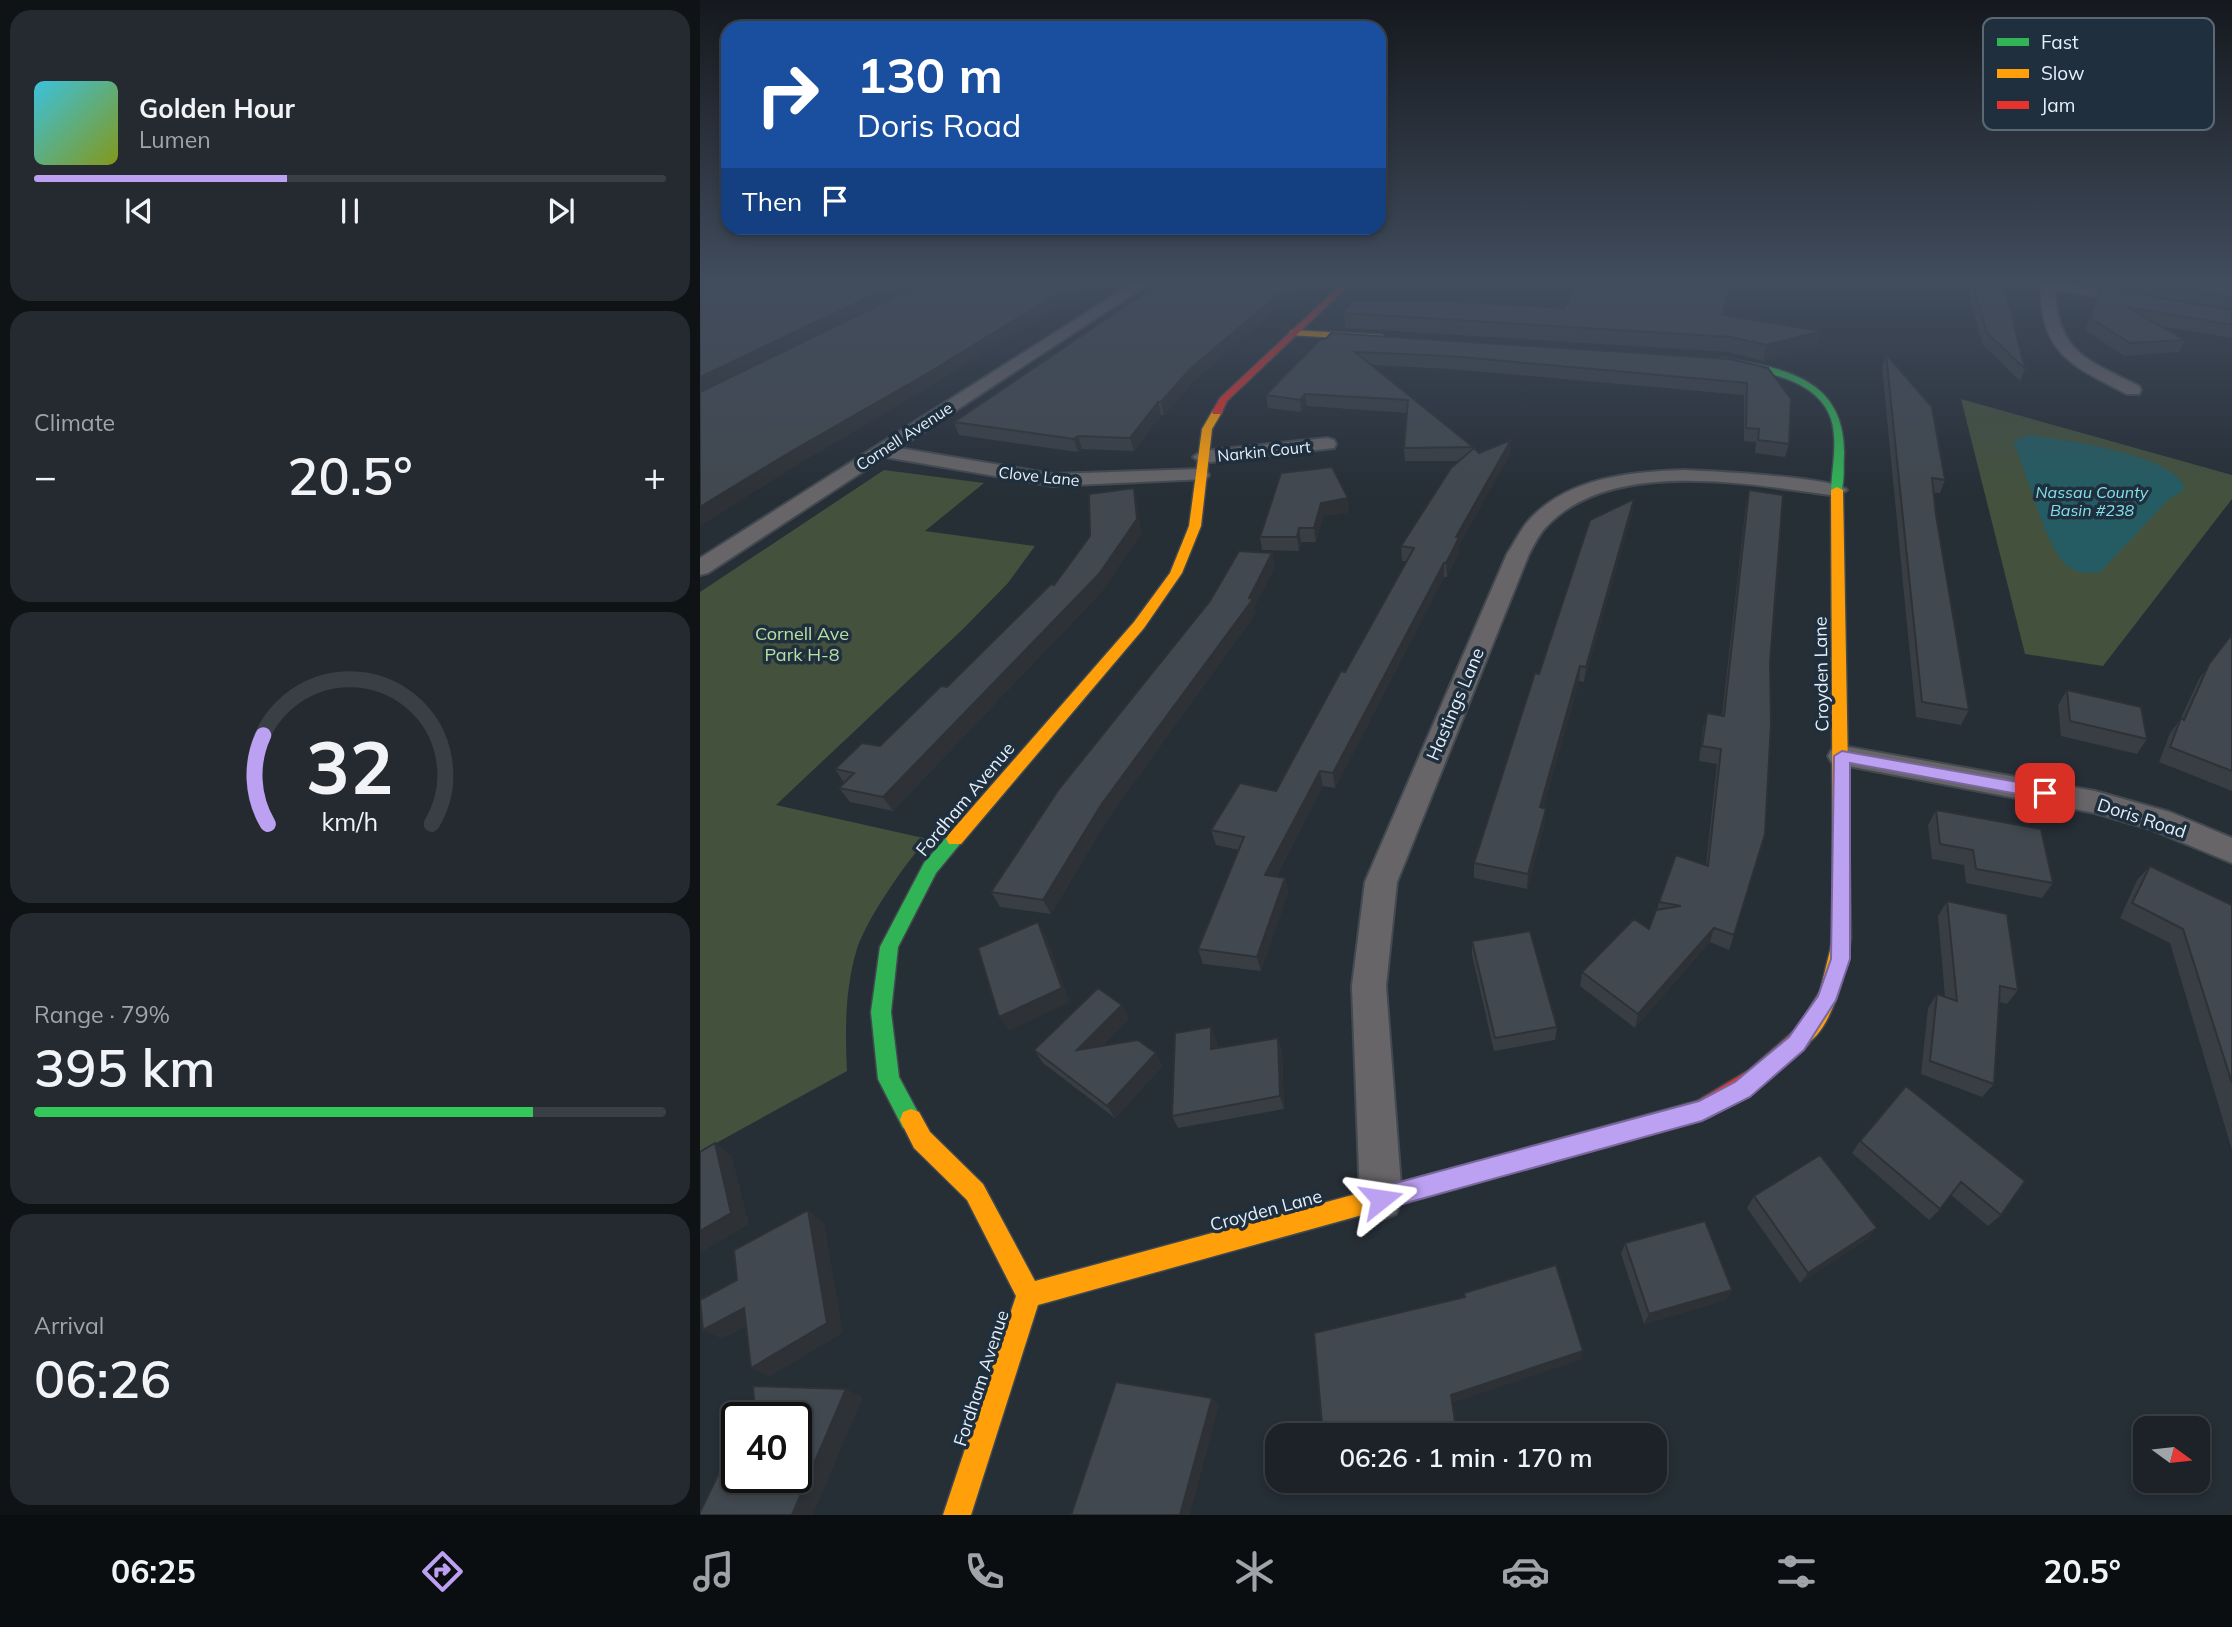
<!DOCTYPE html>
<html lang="en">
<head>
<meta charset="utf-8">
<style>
  :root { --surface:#1c2228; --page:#252a30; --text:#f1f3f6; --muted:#a0a4a8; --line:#3a3f45; --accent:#bca0f2 }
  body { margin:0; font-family:Mulish,sans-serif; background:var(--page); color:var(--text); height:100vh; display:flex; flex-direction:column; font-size:26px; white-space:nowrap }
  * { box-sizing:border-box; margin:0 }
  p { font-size:23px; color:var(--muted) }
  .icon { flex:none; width:38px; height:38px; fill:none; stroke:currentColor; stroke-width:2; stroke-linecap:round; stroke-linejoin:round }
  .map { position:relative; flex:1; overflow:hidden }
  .panel { display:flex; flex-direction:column; gap:10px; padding:10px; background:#0f1316; width:700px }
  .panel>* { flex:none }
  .guide { position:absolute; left:21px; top:21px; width:665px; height:214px; border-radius:21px; box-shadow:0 4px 10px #0003,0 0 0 2px var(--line); background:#1a4fa0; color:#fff; overflow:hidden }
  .needle { width:46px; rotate:105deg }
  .buttons { position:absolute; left:1433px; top:1416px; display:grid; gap:14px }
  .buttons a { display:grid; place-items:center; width:77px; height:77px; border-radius:14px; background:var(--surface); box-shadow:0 4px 10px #0003,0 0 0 2px var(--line); font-size:35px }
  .speed { position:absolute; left:21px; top:1402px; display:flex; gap:14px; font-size:35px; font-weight:700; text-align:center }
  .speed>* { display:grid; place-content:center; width:91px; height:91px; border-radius:50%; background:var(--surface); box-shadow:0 4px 10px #0003,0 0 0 2px var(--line); line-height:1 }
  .speed .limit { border:4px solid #111; border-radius:10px; background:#fff; color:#111 }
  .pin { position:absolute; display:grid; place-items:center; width:60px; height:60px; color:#fff; margin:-30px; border-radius:14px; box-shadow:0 4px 10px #0006 }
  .me { position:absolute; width:77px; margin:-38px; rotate:75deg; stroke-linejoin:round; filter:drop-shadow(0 0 5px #0008) }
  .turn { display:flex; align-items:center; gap:24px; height:147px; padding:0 21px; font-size:32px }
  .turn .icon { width:91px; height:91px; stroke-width:2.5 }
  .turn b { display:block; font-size:49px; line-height:60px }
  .then { display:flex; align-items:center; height:66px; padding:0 21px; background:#0003; gap:14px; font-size:26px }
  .big { font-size:52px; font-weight:600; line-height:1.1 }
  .panel .tile { flex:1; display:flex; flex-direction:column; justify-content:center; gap:10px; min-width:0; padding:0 24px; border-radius:21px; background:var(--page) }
  .panel .dial { align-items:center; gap:0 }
  .dial svg { height:182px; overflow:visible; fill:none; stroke:var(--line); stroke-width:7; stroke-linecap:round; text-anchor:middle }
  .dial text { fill:var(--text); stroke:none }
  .song { display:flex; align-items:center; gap:21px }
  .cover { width:84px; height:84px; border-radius:10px; background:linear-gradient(135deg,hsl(190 70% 55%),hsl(70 70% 35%)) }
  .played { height:7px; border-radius:4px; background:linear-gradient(90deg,var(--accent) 40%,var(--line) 40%) }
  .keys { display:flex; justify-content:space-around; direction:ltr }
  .heat { display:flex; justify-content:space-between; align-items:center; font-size:38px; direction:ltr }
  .charge { height:10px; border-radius:5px; background:linear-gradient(90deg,#34c759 79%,var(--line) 0) }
  .trip { position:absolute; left:565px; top:1423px; width:402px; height:70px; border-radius:21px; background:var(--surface); box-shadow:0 4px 10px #0003,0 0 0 2px var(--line); font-weight:600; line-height:70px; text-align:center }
  .menu { display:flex; height:112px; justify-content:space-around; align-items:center; background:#0b0e10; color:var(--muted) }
  .menu .icon { width:49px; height:49px }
  .menu .on { color:var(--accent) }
  .menu b { font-size:32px; color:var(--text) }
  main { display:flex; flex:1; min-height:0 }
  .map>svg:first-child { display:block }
  .green { fill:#43513d }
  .water { fill:#255c63 }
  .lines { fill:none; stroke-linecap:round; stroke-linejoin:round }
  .street-casing { stroke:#424950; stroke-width:4 }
  .fast-casing { stroke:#424950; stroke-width:3 }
  .slow-casing { stroke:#424950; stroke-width:3 }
  .jam-casing { stroke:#424950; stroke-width:3 }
  .street { fill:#676568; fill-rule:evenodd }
  .fast { fill:#30b455; fill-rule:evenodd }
  .slow { fill:#ff9f0a; fill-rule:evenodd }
  .jam { fill:#e5322d; fill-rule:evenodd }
  .wall { fill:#383e44 }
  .shaded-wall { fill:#2e3237 }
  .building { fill:#41484f; stroke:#2e3237; stroke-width:2 }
  .route { fill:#bca0f2; stroke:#7a689d; stroke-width:2 }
  .labels { text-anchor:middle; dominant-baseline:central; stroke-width:7; stroke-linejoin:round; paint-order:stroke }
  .far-street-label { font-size:16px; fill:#e5eff9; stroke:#1f2f3d }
  .far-water-label { font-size:16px; font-style:italic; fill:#82e1eb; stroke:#1f2f3d }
  .park-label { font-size:18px; fill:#b9e0a3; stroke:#1f2f3d }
  .street-label { font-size:18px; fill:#e5eff9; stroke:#1f2f3d }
  .key { fill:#1f2f3d; stroke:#5a6975; stroke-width:2 }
  .key-label { font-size:19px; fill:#e5eff9 }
</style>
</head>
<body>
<main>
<section class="panel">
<div class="tile">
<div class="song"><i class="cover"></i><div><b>Golden Hour</b><p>Lumen</p></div></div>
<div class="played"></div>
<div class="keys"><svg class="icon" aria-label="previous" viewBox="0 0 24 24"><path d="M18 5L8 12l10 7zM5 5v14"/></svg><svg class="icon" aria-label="pause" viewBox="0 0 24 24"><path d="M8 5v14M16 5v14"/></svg><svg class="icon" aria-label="next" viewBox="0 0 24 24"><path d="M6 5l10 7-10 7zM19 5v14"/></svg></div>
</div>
<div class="tile"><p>Climate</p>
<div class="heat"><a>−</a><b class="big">20.5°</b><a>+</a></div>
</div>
<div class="tile dial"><svg viewBox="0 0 100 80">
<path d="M14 69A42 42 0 1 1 86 69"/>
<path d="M14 69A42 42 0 0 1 12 30" stroke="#bca0f2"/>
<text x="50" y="56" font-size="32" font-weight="700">32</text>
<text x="50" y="72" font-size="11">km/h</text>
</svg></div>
<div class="tile"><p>Range · 79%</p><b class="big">395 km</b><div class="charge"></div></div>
<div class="tile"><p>Arrival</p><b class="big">06:26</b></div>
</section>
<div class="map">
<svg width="1532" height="1515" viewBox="0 0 1532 1515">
  <rect width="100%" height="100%" fill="#262e36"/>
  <path class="green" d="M1261,399L1532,475V499L1403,666L1325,654Z
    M184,470L284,483L225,531L335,546L308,583L264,628L76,805L228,839C206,861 164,923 156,952C145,991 145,1031 147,1071L0,1152V592Z"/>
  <path class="water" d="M1329,435C1362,440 1476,454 1485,489L1468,500L1400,572C1388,573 1379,574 1369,567C1345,551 1327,469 1313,441Z"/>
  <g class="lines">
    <g class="street-casing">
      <path id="street" d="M435,282H451L199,448L353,474L499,469L506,471L509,475L506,479L353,486L185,457L8,573L0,575V558Z
        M1326,282H1357L1441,296L1443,299L1436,303L1355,290C1357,353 1389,361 1439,386L1441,390L1439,394H1427C1373,366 1341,355 1341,287Z
        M627,438L634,440L636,444L634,448L502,463L493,457L502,451Z
        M983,470C1007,471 1137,477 1147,490L1137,496C1053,485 912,456 846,527C839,534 834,545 829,554L697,882L686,986L702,1199L696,1214L681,1220L666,1214L660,1199L652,986L665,882L807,554C815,542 821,528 831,518C870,477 931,472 983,470Z
        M1142,746L1395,791L1470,812L1532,838V863L1450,829L1395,813L1132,763L1128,756L1132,749Z"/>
    </g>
    <g class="fast-casing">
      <path id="fast" d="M1022,358C1084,368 1145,378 1144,454C1143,466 1145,481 1141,492L1131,490C1132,468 1138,441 1131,419C1117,376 1056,371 1019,363L1017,361Z
        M255,832L261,834L264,839L236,873L198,947L191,1012L199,1077L222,1120L219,1128L211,1131L203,1128L178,1079L171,1012L180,947L224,863L249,834Z"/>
    </g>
    <g class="slow-casing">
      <path id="slow" d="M593,330L682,335L686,338L682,341L590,335V331Z
        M513,410L522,412L512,429L501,526L482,573L444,628L261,844H249L246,839L249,834L434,622L470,573L489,526L502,429Z
        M1137,487L1143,490L1151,938C1147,967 1132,1035 1102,1046L1095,1044L1092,1037L1120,991L1133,938L1131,490Z
        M211,1109L219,1112L230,1132L283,1184L335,1281L756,1167L764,1170L767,1178L764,1186L756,1189L338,1305L271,1515H243L316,1296L267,1200L214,1148L200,1120L203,1112Z"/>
    </g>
    <g class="jam-casing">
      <path id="jam" d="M644,282H652L527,401L521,414H513L512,412L520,398Z
        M1102,1028L1109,1030L1112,1037L1109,1044L1063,1084L1010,1117L756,1189L748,1186L745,1178L748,1170L756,1167L997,1101L1049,1070L1095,1030Z"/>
    </g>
    <use href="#street" class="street"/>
    <use href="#fast" class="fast"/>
    <use href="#slow" class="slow"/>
    <use href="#jam" class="jam"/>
  </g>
  <path class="wall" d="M461,282H607L492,383L464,415H461L434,451L382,449L378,452L259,435L254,422Z
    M880,282H1032L1023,315L1117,346L1063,361L1028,352L645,328L644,313L864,308Z
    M1267,282H1302L1325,369L1320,381L1283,345L1271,303Z
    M1401,282H1532V310L1400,287Z
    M1400,288L1532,310V338L1458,326L1485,340L1479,352L1424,356L1385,330Z
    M621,339L1030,359L1089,444L1085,457L1055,453L1056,442L1044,441V395L750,369L671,365L773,447V449L779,453L810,454L759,545V552L747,577H744L635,788L623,786L576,877L585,878L588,892L561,971L503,964L498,949L539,850L516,845L511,830L576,791L645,672L707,561H702L701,546L759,461H705L704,448L707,413L607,406L601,412L568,408L566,395Z
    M1186,354L1245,480L1240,493H1233L1236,515L1269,710L1261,725L1216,717L1182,367Z
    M581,473L649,512L623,516L616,542H601L599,551L562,550L560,537Z
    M434,488L437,502L441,533L404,589L193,811L150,802L139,788L144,783L135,769L180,746L247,687L354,585Z
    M1049,490L1034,935L1029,950L1010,942L935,1028L880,986L882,972L949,929L957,910L959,902L1006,865L1017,764L999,761L1003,728L1007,713L1022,715L1046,504Z
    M934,499L932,513L884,682L879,681L843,808L845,823L827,889L774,878V863L839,674Z
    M572,553L575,567L554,607L556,613L407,820L351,914L300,907L291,892Z
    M1532,634V791L1459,762L1470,733L1480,720L1499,679Z
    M1367,690L1447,739L1437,754L1361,736L1358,705Z
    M1236,810L1353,883L1342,898L1266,883L1264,865L1232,859L1228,825Z
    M1450,866L1532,905V1150L1470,943L1420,918L1437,880Z
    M1247,901L1318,990L1307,1004L1299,1002L1294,1084L1282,1097L1221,1074L1228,1008L1237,994L1245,997L1238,916Z
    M772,941L857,1027L855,1040L794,1051L772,955Z
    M429,1019L402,1046L463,1066L415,1118L343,1063L334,1050Z
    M511,1027L516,1041L517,1048L578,1038L582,1051L584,1109L478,1128L472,1116Z
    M1160,1141L1325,1181L1301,1215L1288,1226L1251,1195L1240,1209L1229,1220L1152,1153Z
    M1054,1196L1177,1228L1167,1239L1100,1283L1047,1208Z
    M925,1243L1026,1300L944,1324L921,1254Z"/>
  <path class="shaded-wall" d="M0,282H22L0,291Z
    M200,282H227L0,393V377Z
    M377,282H397L233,385L99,464L0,526V507L92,451Z
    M593,282H607L492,383L464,415L461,402L489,370Z
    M1121,331L1117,346L1063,361L1066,345Z
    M605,394L607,406L601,412L600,400Z
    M458,402L461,415L434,451L430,438Z
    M378,436L382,449L378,452L374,439Z
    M811,440L810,454L759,545V552L747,577L746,563L756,537Z
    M434,488L437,502L441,533L404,589L193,811L183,797Z
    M648,498L649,512L623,516L616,542L614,528L621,503Z
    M934,499L932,513L884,682L886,667Z
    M599,528L601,542L599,551L597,537Z
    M572,553L575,567L554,607L556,613L407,820L351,914L343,900L401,805L549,598Z
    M744,563V577L635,788L633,773Z
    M880,666L879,681L839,822L840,807Z
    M620,771L623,786L569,890L565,875Z
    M846,809L845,823L827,889L828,874Z
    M585,878L588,892L561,971L557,957Z
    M338,922L346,936L370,1002L309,1031L299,1017Z
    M1014,928L1010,942L935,1028L938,1014Z
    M422,1005L429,1019L385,1064L377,1050Z
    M511,1027L516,1041L517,1062L511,1049Z
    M578,1038L582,1051L584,1109L580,1096Z
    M456,1053L463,1066L415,1118L407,1106Z
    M15,1143L32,1156L49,1224L0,1253V1231Z
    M108,1210L124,1222L143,1333L69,1377L51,1368Z
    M1177,1228L1167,1239L1100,1283L1108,1273Z
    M1032,1290L1026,1300L944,1324L949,1314Z
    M44,1308L62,1318L22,1339L3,1330Z
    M883,1351L880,1360L751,1403V1395Z
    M146,1389L163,1397L113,1515H92Z
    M512,1398L519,1405L490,1515H480Z"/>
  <path class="building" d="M19,282H200L0,377V289Z
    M227,282H377L228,373L92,451L0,507V392Z
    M461,282H593L489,370L461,402H458L430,438L378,436L374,439L254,422Z
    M880,282H1031L1022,315L1121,331L1066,345L1031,337L644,313L653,301L722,300L864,308Z
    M1273,282H1302L1306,292L1325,369L1287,333L1275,292Z
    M1440,282H1532V297Z
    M1400,288L1532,310V325L1426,307L1485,340L1430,343L1390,318Z
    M631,333L1030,359L1068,368L1091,399L1089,444L1058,440L1059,429L1046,428L1047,383L750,356L655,352L773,447L704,448L708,400L605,394L600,400L566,395L621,339H626Z
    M1186,354L1232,407L1245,480L1232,478L1236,515L1269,710L1222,702Z
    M811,440L756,537L759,538L746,563H744L633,773L620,771L565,875L585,878L557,957L498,949L544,837L511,830L540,783L576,791L641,671L645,672L714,548L701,546L751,468L774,448L779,453Z
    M632,467L648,498L621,503L614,528H599L597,537H560L581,473Z
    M434,488L437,519L399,574L183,797L139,788L154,773L135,769L162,743L180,746L241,686L247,687L351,584L354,585L390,536L389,494Z
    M1049,490L1083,495L1070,663L1071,724L1065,834L1034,935L1014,928L938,1014L882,972L934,919L949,929L956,910L981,906L959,902L976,855L1008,866L1021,749L1002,746L1007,713L1024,716Z
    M934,499L886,667L880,666L840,807L846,809L828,874L774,863L835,673L839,674L890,520Z
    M539,551L572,553L549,598L553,599L401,805L343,900L291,892L359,789L510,601Z
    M1532,634V771L1470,747L1481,718L1484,720L1509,664Z
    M1367,690L1441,707L1447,739L1370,721Z
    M1236,810L1341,829L1353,883L1276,869L1273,850L1240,844Z
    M1450,866L1532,905V1083L1483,929L1432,903Z
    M1247,901L1307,914L1318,990L1300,986L1294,1084L1230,1061L1237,994L1257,1001Z
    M338,922L362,988L299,1017L278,948Z
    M830,931L857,1027L795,1038L772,941Z
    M398,988L422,1005L377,1050L438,1040L456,1053L407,1106L334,1050Z
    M511,1027V1049L578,1038L580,1096L472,1116L475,1033Z
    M1206,1086L1325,1181L1301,1215L1261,1182L1240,1209L1160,1141Z
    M15,1143L31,1213L0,1231V1152Z
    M1120,1155L1177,1228L1108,1273L1054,1196Z
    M108,1210L127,1323L51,1368L44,1308L3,1330L0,1300L37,1280L34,1250Z
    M1005,1221L1032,1290L949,1314L925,1243Z
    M856,1265L883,1351L751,1395L757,1435H623L614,1333L765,1297L764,1293Z
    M416,1382L512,1398L480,1515H371Z
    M53,1386L146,1389L92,1515H0V1512L37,1436V1477H96V1418H46L54,1400Z"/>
  <linearGradient id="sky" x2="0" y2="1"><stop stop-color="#15191e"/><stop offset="0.57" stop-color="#414c5d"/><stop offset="1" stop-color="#414c5d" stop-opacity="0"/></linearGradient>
  <rect width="1532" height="494" fill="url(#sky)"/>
  <path class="route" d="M1142,751L1345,787L1353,793L1345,799L1150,763V959L1136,1000L1104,1050L1050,1097L1002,1121L681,1210L673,1207L670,1199L673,1190L681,1187L999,1101L1035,1082L1089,1037L1118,996L1131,959L1134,756Z"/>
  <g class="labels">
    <g class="far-street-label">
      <text transform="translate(204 436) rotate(-33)">Cornell Avenue</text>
      <text transform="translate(564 451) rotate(-6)">Narkin Court</text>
      <text transform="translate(339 476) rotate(6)">Clove Lane</text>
    </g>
    <g class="far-water-label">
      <text x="1392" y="492">Nassau County<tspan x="1392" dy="18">Basin #238</tspan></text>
    </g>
    <g class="park-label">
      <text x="102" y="633">Cornell Ave<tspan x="102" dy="21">Park H-8</tspan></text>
    </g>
    <g class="street-label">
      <text transform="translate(1121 674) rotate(-91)">Croyden Lane</text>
      <text transform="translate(755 704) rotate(-67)">Hastings Lane</text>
      <text transform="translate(265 799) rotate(-50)">Fordham Avenue</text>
      <text transform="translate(1442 818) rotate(18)">Doris Road</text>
      <text transform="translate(566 1210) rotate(-15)">Croyden Lane</text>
      <text transform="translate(281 1378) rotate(-72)">Fordham Avenue</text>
    </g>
  </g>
  <rect x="1283" y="18" width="231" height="112" rx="10" class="key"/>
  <rect x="1297" y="38" width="32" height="8" fill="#30b455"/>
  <rect x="1297" y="69" width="32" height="9" fill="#ff9f0a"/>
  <rect x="1297" y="101" width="32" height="8" fill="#e5322d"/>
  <g class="key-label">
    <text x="1341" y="49">Fast</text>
    <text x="1341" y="80">Slow</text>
    <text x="1341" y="112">Jam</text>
  </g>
</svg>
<div class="buttons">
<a><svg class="needle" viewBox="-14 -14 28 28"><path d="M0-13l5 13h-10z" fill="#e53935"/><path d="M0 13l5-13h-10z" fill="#a0a4a8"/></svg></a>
</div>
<div class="speed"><div class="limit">40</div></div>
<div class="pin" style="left:1345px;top:793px;background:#d93025"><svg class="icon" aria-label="arrive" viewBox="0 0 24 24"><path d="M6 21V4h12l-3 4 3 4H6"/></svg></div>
<svg class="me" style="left:681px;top:1199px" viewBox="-20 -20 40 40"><path d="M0-17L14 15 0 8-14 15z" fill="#bca0f2" stroke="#fff" stroke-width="4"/></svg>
<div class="trip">06:26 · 1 min · 170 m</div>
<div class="guide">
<div class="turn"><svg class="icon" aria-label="right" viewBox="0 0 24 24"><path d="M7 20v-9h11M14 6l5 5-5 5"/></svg><div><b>130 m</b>Doris Road</div></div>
<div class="then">Then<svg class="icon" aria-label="arrive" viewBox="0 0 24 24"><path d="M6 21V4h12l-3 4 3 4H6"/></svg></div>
</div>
</div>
</main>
<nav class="menu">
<b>06:25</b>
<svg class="icon on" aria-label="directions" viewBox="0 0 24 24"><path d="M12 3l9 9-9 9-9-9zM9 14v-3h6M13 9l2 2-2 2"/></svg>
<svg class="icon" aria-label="music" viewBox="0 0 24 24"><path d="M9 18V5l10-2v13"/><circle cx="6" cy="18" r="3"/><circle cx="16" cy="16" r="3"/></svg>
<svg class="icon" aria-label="phone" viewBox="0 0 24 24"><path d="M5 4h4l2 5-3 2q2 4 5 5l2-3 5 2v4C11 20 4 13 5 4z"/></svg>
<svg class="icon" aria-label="climate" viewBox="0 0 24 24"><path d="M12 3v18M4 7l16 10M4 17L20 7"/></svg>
<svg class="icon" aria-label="car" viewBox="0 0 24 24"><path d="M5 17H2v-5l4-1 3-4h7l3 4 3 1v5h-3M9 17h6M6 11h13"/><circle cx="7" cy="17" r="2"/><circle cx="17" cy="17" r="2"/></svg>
<svg class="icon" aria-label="filters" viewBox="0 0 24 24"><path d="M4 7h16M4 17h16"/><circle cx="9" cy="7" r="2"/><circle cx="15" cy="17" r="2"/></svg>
<b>20.5°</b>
</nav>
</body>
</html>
